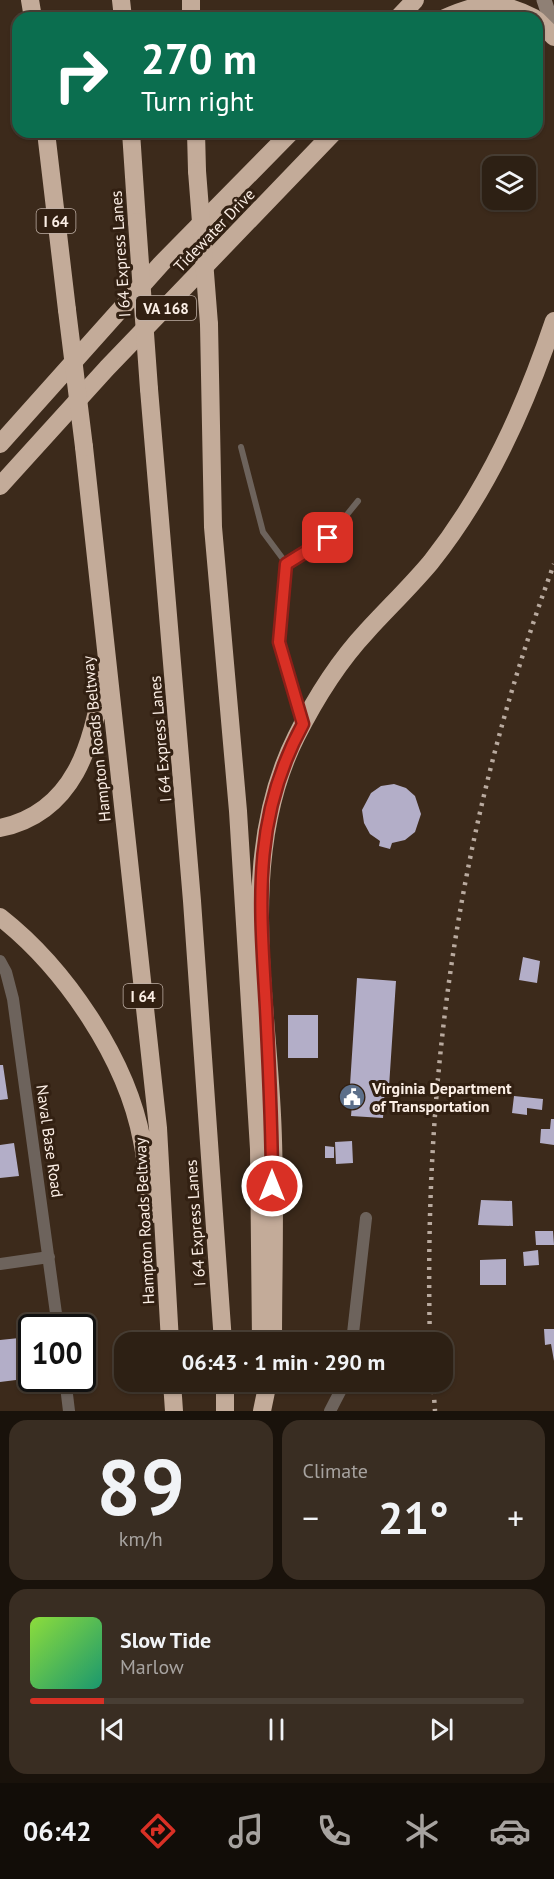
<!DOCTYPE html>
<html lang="en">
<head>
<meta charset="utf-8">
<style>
  :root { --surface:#2d2014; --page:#392d22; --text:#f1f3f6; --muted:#a7a3a0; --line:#483e34; --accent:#d93025 }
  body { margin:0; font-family:"PT Sans",sans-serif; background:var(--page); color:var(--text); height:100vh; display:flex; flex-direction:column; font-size:22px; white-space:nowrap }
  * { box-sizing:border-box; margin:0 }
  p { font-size:20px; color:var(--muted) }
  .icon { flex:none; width:33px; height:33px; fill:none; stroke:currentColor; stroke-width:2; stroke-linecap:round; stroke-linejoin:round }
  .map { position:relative; height:1411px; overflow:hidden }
  .panel { display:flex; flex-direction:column; gap:9px; padding:9px; background:#19120b; flex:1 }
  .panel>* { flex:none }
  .guide { position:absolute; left:12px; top:12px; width:531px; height:126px; border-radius:18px; box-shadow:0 2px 4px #0004,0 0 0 2px var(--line); background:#0b6e4f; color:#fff; overflow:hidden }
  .buttons { position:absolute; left:482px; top:156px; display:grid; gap:12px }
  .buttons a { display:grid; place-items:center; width:54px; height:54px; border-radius:12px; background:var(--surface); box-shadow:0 2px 4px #0004,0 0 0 2px var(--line); font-size:30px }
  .speed { position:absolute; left:18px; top:1314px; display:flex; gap:12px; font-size:30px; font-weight:700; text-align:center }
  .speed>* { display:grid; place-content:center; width:78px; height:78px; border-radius:50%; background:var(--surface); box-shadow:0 2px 4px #0004,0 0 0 2px var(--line); line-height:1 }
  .speed .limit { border:3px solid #111; border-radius:9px; background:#fff; color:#111 }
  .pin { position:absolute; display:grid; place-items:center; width:51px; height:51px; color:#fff; margin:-26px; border-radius:12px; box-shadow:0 3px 9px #0006 }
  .me { position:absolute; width:66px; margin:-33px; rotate:0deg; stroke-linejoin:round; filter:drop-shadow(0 0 4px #0008) }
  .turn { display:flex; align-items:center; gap:21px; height:126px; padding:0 30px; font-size:27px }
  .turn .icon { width:78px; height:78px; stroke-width:2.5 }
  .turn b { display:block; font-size:42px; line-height:51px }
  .big { font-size:45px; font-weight:800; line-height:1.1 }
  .panel .card { flex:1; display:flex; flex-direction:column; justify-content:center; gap:9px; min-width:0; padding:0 21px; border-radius:18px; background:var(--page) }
  .panel .dial { align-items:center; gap:0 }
  .dial b { font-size:78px; line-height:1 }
  .song { display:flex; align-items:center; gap:18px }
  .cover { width:72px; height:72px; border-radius:9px; background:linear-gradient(135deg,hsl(90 70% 55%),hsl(160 70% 35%)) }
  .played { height:6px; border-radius:3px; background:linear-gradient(90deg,var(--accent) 15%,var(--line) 15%) }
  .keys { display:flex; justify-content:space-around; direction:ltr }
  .heat { display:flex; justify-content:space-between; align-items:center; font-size:33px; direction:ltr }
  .panel .tiles { flex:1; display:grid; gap:9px; grid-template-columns:1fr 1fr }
  .card:last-child { grid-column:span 2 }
  .trip { position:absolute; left:114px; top:1332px; width:339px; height:60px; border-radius:18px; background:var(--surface); box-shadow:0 2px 4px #0004,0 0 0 2px var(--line); font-weight:800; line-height:60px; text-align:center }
  .tabs { display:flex; height:96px; justify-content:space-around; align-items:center; background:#120d08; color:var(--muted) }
  .tabs .icon { width:42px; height:42px }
  .tabs .selected { color:var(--accent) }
  .tabs b { font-size:27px; color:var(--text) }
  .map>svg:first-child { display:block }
  .building { fill:#b3aec8 }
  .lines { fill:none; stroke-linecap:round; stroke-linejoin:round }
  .lane { stroke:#6d635c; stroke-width:6 }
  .street { stroke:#6d635c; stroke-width:12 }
  .secondary { stroke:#8f8075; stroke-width:15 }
  .highway { stroke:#c3ab99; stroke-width:18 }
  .rail { stroke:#b9aa9f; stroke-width:4.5; stroke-dasharray:3 6; stroke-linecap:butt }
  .highway-bridge { stroke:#c3ab99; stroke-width:18 }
  .route-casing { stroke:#8d1f18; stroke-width:15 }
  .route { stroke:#d93025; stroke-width:10 }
  .labels { text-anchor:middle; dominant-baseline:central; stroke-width:6; stroke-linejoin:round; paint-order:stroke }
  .shield { fill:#322012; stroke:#bfb0a6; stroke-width:1.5 }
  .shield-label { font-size:15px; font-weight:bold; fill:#fbeee5 }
  .street-label { font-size:16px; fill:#fbeee5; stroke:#322012 }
  .poi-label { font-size:16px; font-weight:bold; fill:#fbeee5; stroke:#322012; text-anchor:start }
</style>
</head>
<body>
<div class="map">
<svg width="554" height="1411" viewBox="0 0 554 1411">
  <rect width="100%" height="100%" fill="#3c2a1b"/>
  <path class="building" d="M394,784L406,788L415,796L421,814L415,832L405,840L392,843L390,849L379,846L380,841L370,834L364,823L362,810L371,793L381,786Z
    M523,957L540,961L537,983L519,980Z
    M357,978L396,981L389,1087H385L383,1118L351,1116L352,1104H349L354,1085H350Z
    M288,1015H318V1058H288Z
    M0,1065H3L8,1099L0,1100Z
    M514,1096L543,1099L542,1110L527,1108V1115L512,1113Z
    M551,1119H554V1145L540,1143L541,1129H550Z
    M352,1141L353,1163L336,1164L335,1142Z
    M14,1143L19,1176L0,1178V1145Z
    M325,1146L334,1147V1158H325Z
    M481,1200L512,1201L513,1226L478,1225Z
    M535,1231H553L554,1245H536Z
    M538,1250L539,1265L524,1266L523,1252Z
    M506,1259V1285H480V1260Z
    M544,1329H554V1361L551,1344L545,1345Z
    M29,1337L32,1378L0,1382V1340Z"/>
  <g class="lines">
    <path class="lane" d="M241,447L263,532L286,563
      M301,718L279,642L286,563L328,538L358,501"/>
    <path class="street" d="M0,961L6,972L13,999L58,1328
      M0,1264L49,1257
      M352,1342L366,1218
      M65,1378L69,1411
      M330,1411L345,1382"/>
    <path class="secondary" d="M544,0L554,30"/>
    <path class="highway" d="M30,0L33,18
      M121,0L123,18
      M191,0V18
      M398,18L415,0
      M445,18C480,2 500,0 534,18
      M537,20L554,37
      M46,132L67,310
      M131,132L137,222
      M196,132L197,171
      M209,324L213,527L238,811L259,1149L261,1342
      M149,389L192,901L223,1342
      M0,444L161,264L291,132
      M84,447L158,1128L170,1342
      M0,486L107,368L334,132
      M0,828C74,813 93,744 103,679
      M0,917C65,968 127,1059 142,1141C147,1165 149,1190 152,1214
      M273,1342C273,1267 276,1190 272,1115C266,990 238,853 296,737C315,699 338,662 367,631C388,608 411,586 431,562C488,490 525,407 554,321
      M172,1382L174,1411
      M225,1382V1411
      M262,1411L268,1382"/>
    <path class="rail" d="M430,1342C423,1071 460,819 554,564
      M433,1382L435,1411"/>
    <path class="highway-bridge" d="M197,171L209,324
      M137,222L149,389
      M67,310L84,447"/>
  </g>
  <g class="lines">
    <g class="route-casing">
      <path id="route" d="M272,1186C272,1126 269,1067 266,1008C260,905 251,819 303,724L279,642L286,564L328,538"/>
    </g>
    <use href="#route" class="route"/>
  </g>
  <defs>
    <g id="civic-disc" transform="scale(1.35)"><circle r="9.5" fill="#5c6f8a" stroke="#322012"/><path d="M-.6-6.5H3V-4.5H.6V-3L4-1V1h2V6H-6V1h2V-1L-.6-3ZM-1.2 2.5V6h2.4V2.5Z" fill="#fff"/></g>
  </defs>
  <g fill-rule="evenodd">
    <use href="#civic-disc" x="352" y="1097"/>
  </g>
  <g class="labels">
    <g class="shield">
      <rect x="36.5" y="209" width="39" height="24" rx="4.5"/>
      <rect x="136" y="296" width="60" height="24" rx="4.5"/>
      <rect x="123.5" y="984" width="39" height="24" rx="4.5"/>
    </g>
    <g class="shield-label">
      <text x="56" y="221">I 64</text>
      <text x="166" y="308">VA 168</text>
      <text x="143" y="996">I 64</text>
    </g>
    <g class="street-label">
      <text transform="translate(214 230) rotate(-46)">Tidewater Drive</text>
      <text transform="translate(120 254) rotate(-94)">I 64 Express Lanes</text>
      <text transform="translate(96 739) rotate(-96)">Hampton Roads Beltway</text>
      <text transform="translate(160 739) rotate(-95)">I 64 Express Lanes</text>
      <text transform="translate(50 1141) rotate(82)">Naval Base Road</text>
      <text transform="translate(144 1221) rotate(-93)">Hampton Roads Beltway</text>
      <text transform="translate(195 1223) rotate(-94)">I 64 Express Lanes</text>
    </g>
    <g class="poi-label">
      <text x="372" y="1088">Virginia Department<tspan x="372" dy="18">of Transportation</tspan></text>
    </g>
  </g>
</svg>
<div class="buttons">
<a><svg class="icon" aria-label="layers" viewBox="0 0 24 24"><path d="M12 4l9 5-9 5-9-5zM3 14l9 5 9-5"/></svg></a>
</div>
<div class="speed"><div class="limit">100</div></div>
<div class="pin" style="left:328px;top:538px;background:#d93025"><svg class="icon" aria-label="arrive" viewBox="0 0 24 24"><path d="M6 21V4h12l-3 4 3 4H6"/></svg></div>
<svg class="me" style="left:272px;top:1186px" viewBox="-20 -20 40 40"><circle r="17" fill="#d93025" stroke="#fff" stroke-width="3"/><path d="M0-11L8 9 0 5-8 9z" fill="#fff"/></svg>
<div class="trip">06:43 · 1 min · 290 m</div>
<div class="guide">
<div class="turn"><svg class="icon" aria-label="right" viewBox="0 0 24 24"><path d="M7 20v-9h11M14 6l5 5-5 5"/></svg><div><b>270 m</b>Turn right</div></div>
</div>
</div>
<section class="panel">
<div class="tiles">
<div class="card dial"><b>89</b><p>km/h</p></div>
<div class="card"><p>Climate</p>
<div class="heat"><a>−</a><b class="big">21°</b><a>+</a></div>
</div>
<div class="card">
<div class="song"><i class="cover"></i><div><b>Slow Tide</b><p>Marlow</p></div></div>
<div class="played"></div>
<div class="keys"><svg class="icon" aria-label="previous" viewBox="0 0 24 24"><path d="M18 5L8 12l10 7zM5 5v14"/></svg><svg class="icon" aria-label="pause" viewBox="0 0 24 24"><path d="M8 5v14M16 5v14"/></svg><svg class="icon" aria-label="next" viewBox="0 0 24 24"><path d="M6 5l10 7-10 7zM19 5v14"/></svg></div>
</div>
</div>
</section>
<nav class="tabs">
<b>06:42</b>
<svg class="icon selected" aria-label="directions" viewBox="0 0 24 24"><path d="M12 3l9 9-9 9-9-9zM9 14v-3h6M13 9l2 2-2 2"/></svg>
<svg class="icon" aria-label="music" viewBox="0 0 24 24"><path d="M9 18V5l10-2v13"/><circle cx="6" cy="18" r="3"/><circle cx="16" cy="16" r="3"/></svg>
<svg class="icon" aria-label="phone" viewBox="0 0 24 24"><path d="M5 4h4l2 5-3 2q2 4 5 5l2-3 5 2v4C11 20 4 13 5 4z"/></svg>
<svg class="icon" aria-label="climate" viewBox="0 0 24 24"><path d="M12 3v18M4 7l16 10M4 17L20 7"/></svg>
<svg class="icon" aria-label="car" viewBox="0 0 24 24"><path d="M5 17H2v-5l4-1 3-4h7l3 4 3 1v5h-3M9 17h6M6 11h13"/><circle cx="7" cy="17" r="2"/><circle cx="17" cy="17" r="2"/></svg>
</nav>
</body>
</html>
